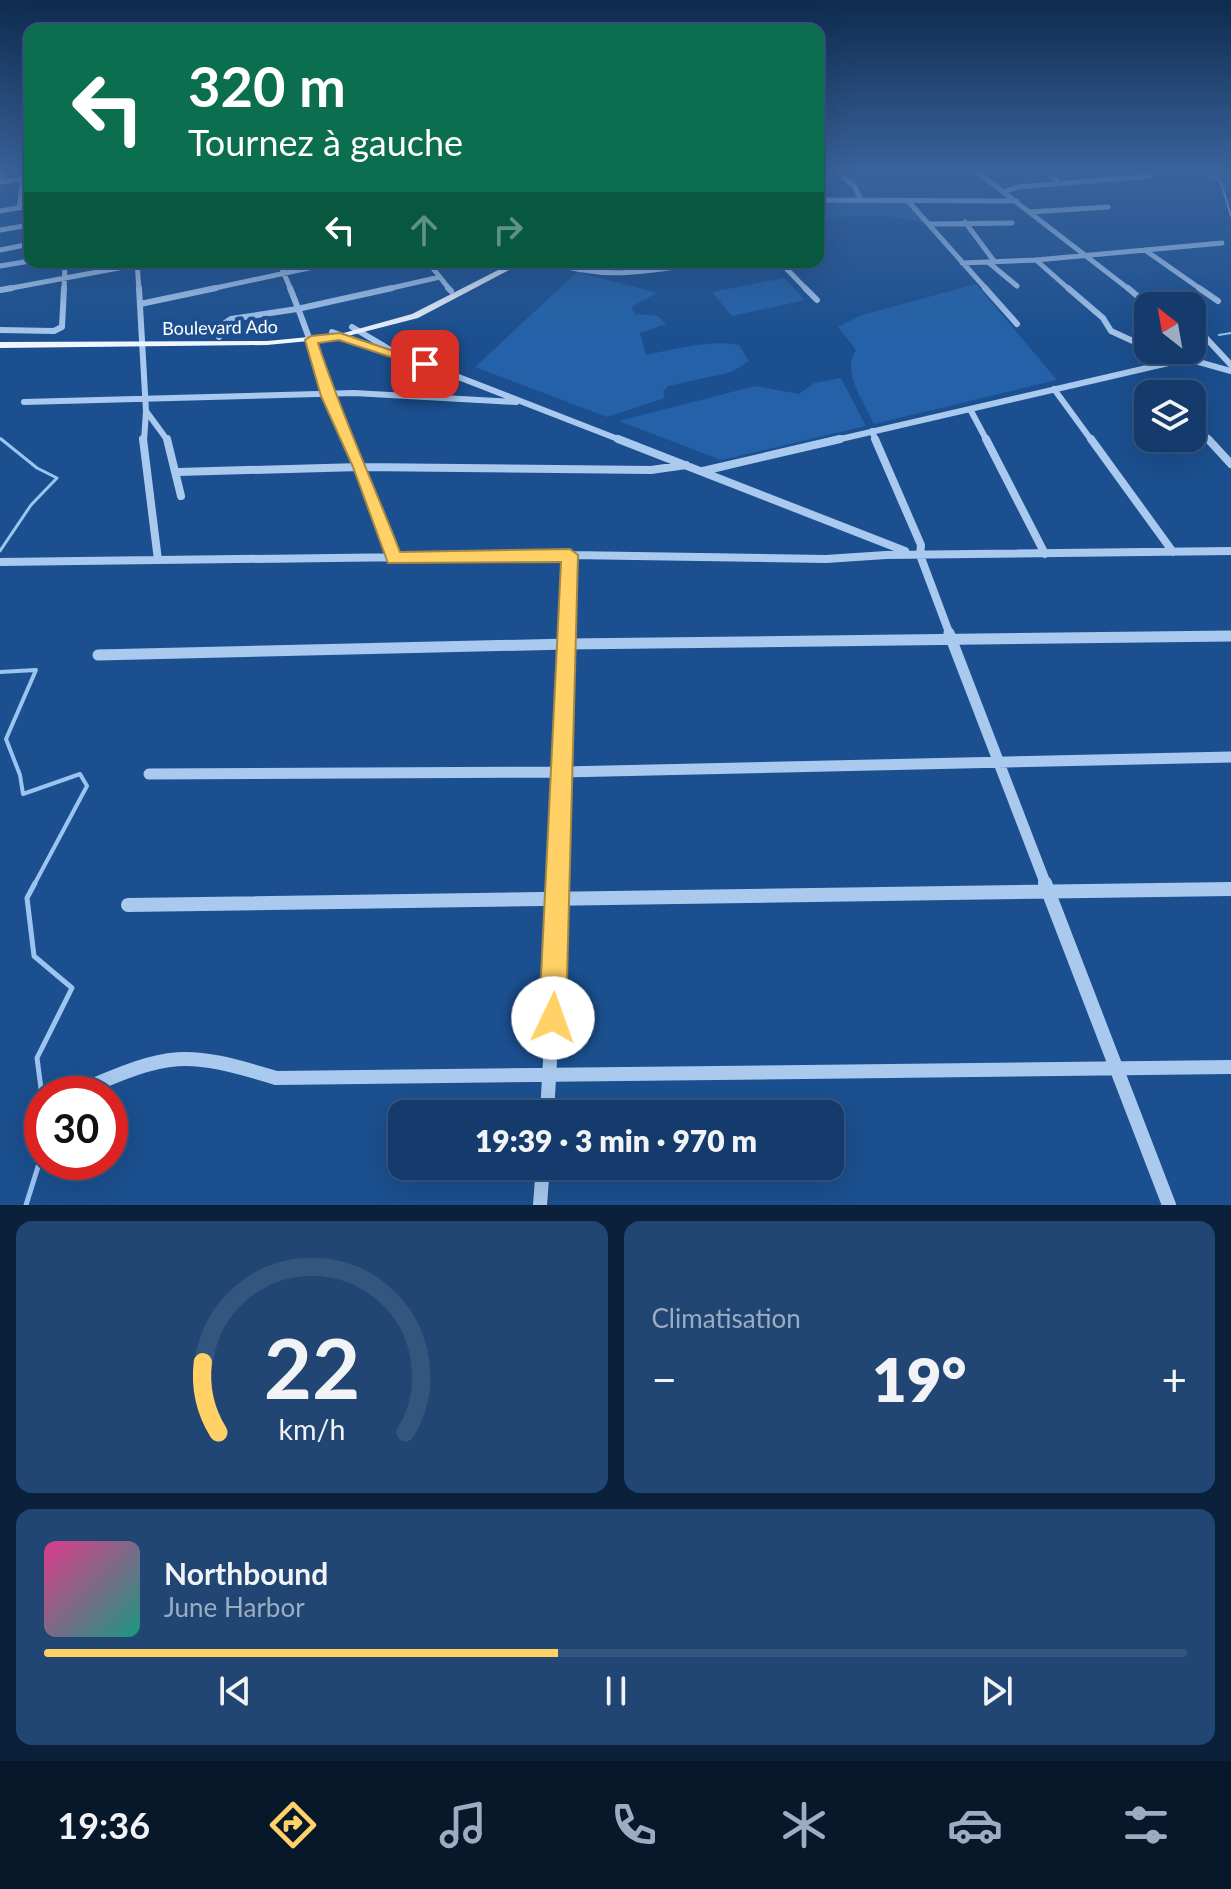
<!DOCTYPE html>
<html lang="fr">
<head>
<meta charset="utf-8">
<style>
  :root { --surface:#143b6b; --page:#214673; --text:#f1f3f6; --muted:#9dadc1; --line:#33557e; --accent:#ffd166 }
  body { margin:0; font-family:Lato,sans-serif; background:var(--page); color:var(--text); height:100vh; display:flex; flex-direction:column; font-size:30px; white-space:nowrap }
  * { box-sizing:border-box; margin:0 }
  p { font-size:26px; color:var(--muted) }
  .icon { flex:none; width:44px; height:44px; fill:none; stroke:currentColor; stroke-width:2; stroke-linecap:round; stroke-linejoin:round }
  .map { position:relative; height:1205px; overflow:hidden }
  .panel { display:flex; flex-direction:column; gap:16px; padding:16px; background:#0b203b; flex:1 }
  .panel>* { flex:none }
  .hud { position:absolute; left:24px; top:24px; width:800px; height:244px; border-radius:16px; box-shadow:0 8px 32px #0002,0 0 0 2px var(--line); background:#0b6e4f; color:#fff; overflow:hidden }
  .needle { width:52px; rotate:329deg }
  .buttons { position:absolute; left:1134px; top:292px; display:grid; gap:16px }
  .buttons a { display:grid; place-items:center; width:72px; height:72px; border-radius:16px; background:var(--surface); box-shadow:0 8px 32px #0002,0 0 0 2px var(--line); font-size:40px }
  .speed { position:absolute; left:24px; top:1076px; display:flex; gap:16px; font-size:40px; font-weight:700; text-align:center }
  .speed>* { display:grid; place-content:center; width:104px; height:104px; border-radius:50%; background:var(--surface); box-shadow:0 8px 32px #0002,0 0 0 2px var(--line); line-height:1 }
  .speed .limit { border:12px solid #d22; background:#fff; color:#111 }
  .pin { position:absolute; display:grid; place-items:center; width:68px; height:68px; color:#fff; margin:-34px; border-radius:16px; box-shadow:0 4px 12px #0006 }
  .me { position:absolute; width:88px; margin:-44px; rotate:3deg; stroke-linejoin:round; filter:drop-shadow(0 0 6px #0008) }
  .turn { display:flex; align-items:center; gap:28px; height:168px; padding:0 32px; font-size:36px }
  .turn .icon { width:104px; height:104px; stroke-width:2.5 }
  .turn b { display:block; font-size:56px; line-height:68px }
  .lanes { display:flex; align-items:center; height:76px; padding:0 32px; background:#0003; justify-content:center; gap:40px; direction:ltr }
  .lanes .off { opacity:.35 }
  .big { font-size:60px; font-weight:800; line-height:1.1 }
  .panel .tile { flex:1; display:flex; flex-direction:column; justify-content:center; gap:12px; min-width:0; padding:0 28px; border-radius:16px; background:var(--page) }
  .panel .dial { align-items:center; gap:0 }
  .dial svg { height:208px; overflow:visible; fill:none; stroke:var(--line); stroke-width:7; stroke-linecap:round; text-anchor:middle }
  .dial text { fill:var(--text); stroke:none }
  .song { display:flex; align-items:center; gap:24px }
  .cover { width:96px; height:96px; border-radius:12px; background:linear-gradient(135deg,hsl(330 70% 55%),hsl(170 70% 35%)) }
  .played { height:8px; border-radius:4px; background:linear-gradient(90deg,var(--accent) 45%,var(--line) 45%) }
  .keys { display:flex; justify-content:space-around; direction:ltr }
  .heat { display:flex; justify-content:space-between; align-items:center; font-size:44px; direction:ltr }
  .panel .tiles { flex:1; display:grid; gap:16px; grid-template-columns:1fr 1fr }
  .tile:last-child { grid-column:span 2 }
  .trip { position:absolute; left:388px; top:1100px; width:456px; height:80px; border-radius:16px; background:var(--surface); box-shadow:0 8px 32px #0002,0 0 0 2px var(--line); font-weight:800; line-height:80px; text-align:center }
  .dock { display:flex; height:128px; justify-content:space-around; align-items:center; background:#08182b; color:var(--muted) }
  .dock .icon { width:56px; height:56px }
  .dock .active { color:var(--accent) }
  .dock b { font-size:36px; color:var(--text) }
  .map>svg:first-child { display:block }
  .green { fill:#2461a8 }
  .lines { fill:none; stroke-linecap:round; stroke-linejoin:round }
  .stream-far3 { stroke:#9cc4f0; stroke-width:2 }
  .stream-far2 { stroke:#9cc4f0; stroke-width:3 }
  .stream-far1 { stroke:#9cc4f0; stroke-width:4 }
  .stream { stroke:#9cc4f0; stroke-width:5 }
  .minor-far4 { stroke:#a9c9ee; stroke-width:5 }
  .minor-far3 { stroke:#a9c9ee; stroke-width:6 }
  .minor-far2 { stroke:#a9c9ee; stroke-width:8 }
  .minor-far1 { stroke:#a9c9ee; stroke-width:11 }
  .minor { stroke:#a9c9ee; stroke-width:14 }
  .major { fill:#f0f6ff; fill-rule:evenodd }
  .route { fill:#ffd166; stroke:#a68842; stroke-width:2 }
  .labels { text-anchor:middle; dominant-baseline:central; stroke-width:8; stroke-linejoin:round; paint-order:stroke }
  .far-street-label { font-size:18px; fill:#fff; stroke:#1b4f8f }
</style>
</head>
<body>
<div class="map">
<svg width="1231" height="1205" viewBox="0 0 1231 1205">
  <rect width="100%" height="100%" fill="#1b4f8f"/>
  <path class="green" d="M818,202H906L923,222L881,215L818,218Z
    M577,272L657,293L631,307L635,314L658,316L666,324L640,333L646,355C673,349 713,339 739,345L749,361L732,372L668,386L663,392L665,398L607,417L475,367Z
    M784,278L805,300L732,316L712,292Z
    M976,284L1057,380L874,424C864,402 841,372 856,350L838,327L862,315Z
    M841,378L866,426L721,460L619,421L755,386L799,394L814,383Z"/>
  <g class="lines">
    <path class="stream-far3" d="M1207,171L1221,182L1231,216
      M1219,335L1231,333
      M0,438L4,441"/>
    <path class="stream-far2" d="M0,551L31,505L57,478L37,468L1,439"/>
    <path class="stream-far1" d="M0,672L36,670L6,739L20,775L23,794L80,774L87,786L34,885"/>
    <path class="stream" d="M35,883L27,898L34,956L72,988L37,1058L42,1096
      M26,1205L42,1154"/>
    <path class="minor-far4" d="M976,171L1130,290
      M1043,171L1056,180V184
      M844,178L855,187L861,200
      M0,179L5,171
      M0,182L30,178
      M1006,191L1018,187L1150,176
      M818,200L1017,201
      M908,201L987,290
      M19,208L23,179
      M0,211L30,206
      M1030,212L1108,207
      M965,222L994,261
      M929,224L1012,223
      M0,230L30,225
      M0,250L30,244
      M1145,250L1202,290
      M1036,260L1070,290
      M137,262L139,290
      M279,262L291,290
      M428,262L450,290
      M550,262C603,281 652,271 706,262
      M780,262L807,290
      M988,262L1017,286
      M962,263L1036,260L1222,243
      M0,266L30,261
      M1,290L151,262
      M64,290L65,262
      M206,290L337,262
      M383,290L440,277"/>
    <path class="minor-far3" d="M139,288L146,411L144,441
      M290,288C311,339 326,391 348,441
      M448,288L451,291
      M805,288L817,300
      M985,288L1017,324
      M1068,288L1103,318L1111,331L1148,348
      M1128,288L1149,306
      M1199,288L1218,301
      M0,290L12,288
      M140,304L216,288
      M1192,323L1231,365
      M352,327L394,352L623,441
      M0,330L54,331L62,327L64,288
      M332,332L385,351
      M219,337L225,323L231,319L297,309L392,288
      M1156,350L1231,371
      M1054,389L1092,441
      M24,402L354,393L516,402
      M970,409L987,441
      M146,411L168,441
      M1192,421L1210,441
      M872,431L876,441
      M832,441L1190,358"/>
    <path class="minor-far2" d="M143,439L158,560
      M167,439L181,496
      M347,439L394,558
      M618,439L905,551
      M875,439L921,545L920,555L950,635
      M986,439L1045,554
      M1091,439L1173,552
      M1208,439L1231,464
      M703,471L840,439
      M178,472L360,467L651,470L686,465
      M0,562L570,555L826,559L886,555L1231,551
      M567,635L570,555"/>
    <path class="minor-far1" d="M949,633L1046,885
      M98,655L568,644L1231,636
      M149,774L563,772L1231,757
      M559,885L567,633"/>
    <path class="minor" d="M1045,883L1169,1205
      M128,905L1231,889
      M82,1090C170,1052 184,1050 276,1078L1231,1067
      M547,1114L560,883
      M540,1205L543,1166"/>
    <path class="major" d="M514,262H524L418,318L340,338L267,345L0,348V342L267,341L340,334L412,314Z"/>
  </g>
  <linearGradient id="sky" x2="0" y2="1"><stop stop-color="#0f2b4f"/><stop offset="0.5" stop-color="#39639b"/><stop offset="1" stop-color="#39639b" stop-opacity="0"/></linearGradient>
  <rect width="1231" height="340" fill="url(#sky)"/>
  <path class="route" d="M340,333L432,364L421,367L339,340L318,343C341,414 373,482 400,552L570,549L578,555L566,1018L562,1027L553,1031L543,1027L539,1018L561,562L388,563L353,467L321,396L305,340L311,336Z"/>
  <g class="labels">
    <g class="far-street-label">
      <text transform="translate(220 327) rotate(-1)">Boulevard Ado</text>
    </g>
  </g>
</svg>
<div class="buttons">
<a><svg class="needle" viewBox="-14 -14 28 28"><path d="M0-13l5 13h-10z" fill="#e53935"/><path d="M0 13l5-13h-10z" fill="#9dadc1"/></svg></a>
<a><svg class="icon" aria-label="layers" viewBox="0 0 24 24"><path d="M12 4l9 5-9 5-9-5zM3 14l9 5 9-5"/></svg></a>
</div>
<div class="speed"><div class="limit">30</div></div>
<div class="pin" style="left:425px;top:364px;background:#d93025"><svg class="icon" aria-label="arrive" viewBox="0 0 24 24"><path d="M6 21V4h12l-3 4 3 4H6"/></svg></div>
<svg class="me" style="left:553px;top:1018px" viewBox="-20 -20 40 40"><circle r="19" fill="#fff"/><path d="M0-13L10 11 0 6-10 11z" fill="#ffd166"/></svg>
<div class="trip">19:39 · 3 min · 970 m</div>
<div class="hud">
<div class="turn"><svg class="icon" aria-label="left" viewBox="0 0 24 24"><path d="M17 20v-9H6M10 6l-5 5 5 5"/></svg><div><b>320 m</b>Tournez à gauche</div></div>
<div class="lanes"><svg class="icon" aria-label="left" viewBox="0 0 24 24"><path d="M17 20v-9H6M10 6l-5 5 5 5"/></svg><svg class="icon off" aria-label="ahead" viewBox="0 0 24 24"><path d="M12 20V5M6 11l6-6 6 6"/></svg><svg class="icon off" aria-label="right" viewBox="0 0 24 24"><path d="M7 20v-9h11M14 6l5 5-5 5"/></svg></div>
</div>
</div>
<section class="panel">
<div class="tiles">
<div class="tile dial"><svg viewBox="0 0 100 80">
<path d="M14 69A42 42 0 1 1 86 69"/>
<path d="M14 69A42 42 0 0 1 8 42" stroke="#ffd166"/>
<text x="50" y="56" font-size="32" font-weight="700">22</text>
<text x="50" y="72" font-size="11">km/h</text>
</svg></div>
<div class="tile"><p>Climatisation</p>
<div class="heat"><a>−</a><b class="big">19°</b><a>+</a></div>
</div>
<div class="tile">
<div class="song"><i class="cover"></i><div><b>Northbound</b><p>June Harbor</p></div></div>
<div class="played"></div>
<div class="keys"><svg class="icon" aria-label="previous" viewBox="0 0 24 24"><path d="M18 5L8 12l10 7zM5 5v14"/></svg><svg class="icon" aria-label="pause" viewBox="0 0 24 24"><path d="M8 5v14M16 5v14"/></svg><svg class="icon" aria-label="next" viewBox="0 0 24 24"><path d="M6 5l10 7-10 7zM19 5v14"/></svg></div>
</div>
</div>
</section>
<nav class="dock">
<b>19:36</b>
<svg class="icon active" aria-label="directions" viewBox="0 0 24 24"><path d="M12 3l9 9-9 9-9-9zM9 14v-3h6M13 9l2 2-2 2"/></svg>
<svg class="icon" aria-label="music" viewBox="0 0 24 24"><path d="M9 18V5l10-2v13"/><circle cx="6" cy="18" r="3"/><circle cx="16" cy="16" r="3"/></svg>
<svg class="icon" aria-label="phone" viewBox="0 0 24 24"><path d="M5 4h4l2 5-3 2q2 4 5 5l2-3 5 2v4C11 20 4 13 5 4z"/></svg>
<svg class="icon" aria-label="climate" viewBox="0 0 24 24"><path d="M12 3v18M4 7l16 10M4 17L20 7"/></svg>
<svg class="icon" aria-label="car" viewBox="0 0 24 24"><path d="M5 17H2v-5l4-1 3-4h7l3 4 3 1v5h-3M9 17h6M6 11h13"/><circle cx="7" cy="17" r="2"/><circle cx="17" cy="17" r="2"/></svg>
<svg class="icon" aria-label="filters" viewBox="0 0 24 24"><path d="M4 7h16M4 17h16"/><circle cx="9" cy="7" r="2"/><circle cx="15" cy="17" r="2"/></svg>
</nav>
</body>
</html>
